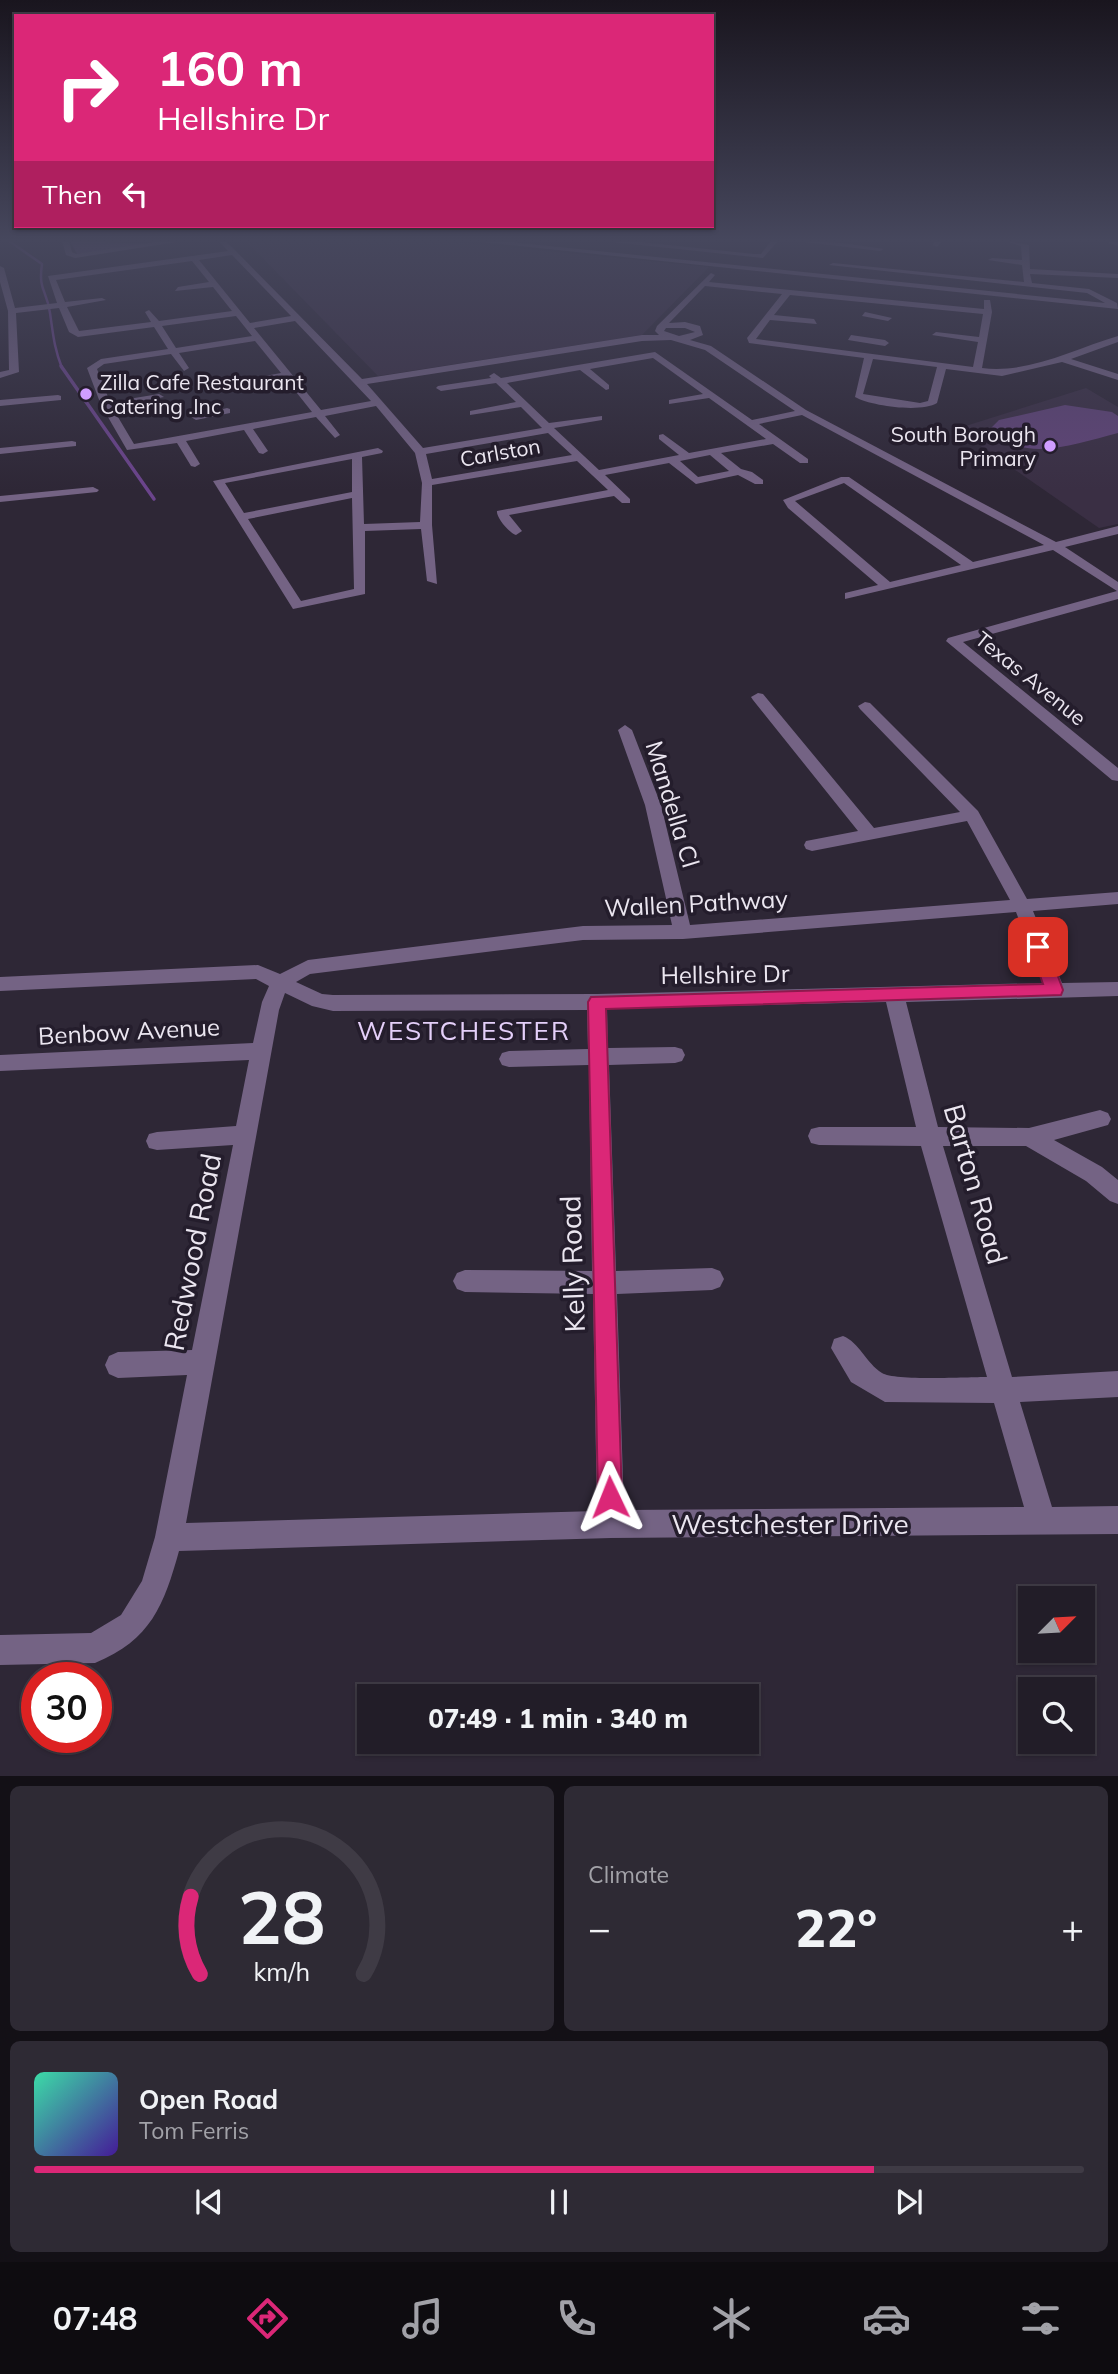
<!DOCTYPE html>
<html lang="en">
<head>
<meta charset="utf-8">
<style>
  :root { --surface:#221d28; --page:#2e2a34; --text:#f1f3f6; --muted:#a2a2a8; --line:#3f3b45; --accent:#db2777 }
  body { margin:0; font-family:Mulish,sans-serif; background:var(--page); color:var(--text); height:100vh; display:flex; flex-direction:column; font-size:26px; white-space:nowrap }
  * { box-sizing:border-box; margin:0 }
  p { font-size:23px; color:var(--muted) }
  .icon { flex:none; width:38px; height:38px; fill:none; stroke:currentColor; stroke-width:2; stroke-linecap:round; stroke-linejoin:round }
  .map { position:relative; height:1776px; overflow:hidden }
  .side { display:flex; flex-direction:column; gap:10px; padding:10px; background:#131016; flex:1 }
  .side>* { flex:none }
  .hud { position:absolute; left:14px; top:14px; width:700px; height:214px; border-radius:0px; box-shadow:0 2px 5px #0004,0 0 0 2px var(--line); background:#db2777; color:#fff; overflow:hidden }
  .needle { width:46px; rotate:66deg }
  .controls { position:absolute; left:1018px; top:1586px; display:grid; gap:14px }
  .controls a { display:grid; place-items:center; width:77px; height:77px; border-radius:0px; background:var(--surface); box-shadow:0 2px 5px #0004,0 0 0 2px var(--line); font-size:35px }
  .speed { position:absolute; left:21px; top:1662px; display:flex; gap:14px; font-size:35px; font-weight:700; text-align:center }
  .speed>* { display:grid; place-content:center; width:91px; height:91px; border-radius:50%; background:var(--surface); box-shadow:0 2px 5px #0004,0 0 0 2px var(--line); line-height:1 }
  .speed .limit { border:10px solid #d22; background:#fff; color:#111 }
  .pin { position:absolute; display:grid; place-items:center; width:60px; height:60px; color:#fff; margin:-30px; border-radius:14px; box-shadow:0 4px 10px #0006 }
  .me { position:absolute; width:77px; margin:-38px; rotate:358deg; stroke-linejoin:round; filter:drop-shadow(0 0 5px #0008) }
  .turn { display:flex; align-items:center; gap:24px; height:147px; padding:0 28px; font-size:32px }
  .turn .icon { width:91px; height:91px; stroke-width:2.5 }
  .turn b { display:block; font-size:49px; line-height:60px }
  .then { display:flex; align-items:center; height:66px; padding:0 28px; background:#0003; gap:14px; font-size:26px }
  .big { font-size:52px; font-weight:800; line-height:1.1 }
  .side .tile { flex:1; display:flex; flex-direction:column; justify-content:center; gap:10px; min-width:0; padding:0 24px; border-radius:10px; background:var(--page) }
  .side .dial { align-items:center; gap:0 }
  .dial svg { height:182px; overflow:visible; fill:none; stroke:var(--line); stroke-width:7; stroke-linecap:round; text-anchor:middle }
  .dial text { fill:var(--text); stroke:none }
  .song { display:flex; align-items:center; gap:21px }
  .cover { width:84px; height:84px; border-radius:10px; background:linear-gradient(135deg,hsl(160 70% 55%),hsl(260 70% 35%)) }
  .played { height:7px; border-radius:4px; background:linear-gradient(90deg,var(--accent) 80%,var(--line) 80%) }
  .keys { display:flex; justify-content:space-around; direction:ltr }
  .heat { display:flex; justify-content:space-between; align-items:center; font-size:38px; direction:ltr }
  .side .tiles { flex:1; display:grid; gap:10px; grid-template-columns:1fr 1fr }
  .tile:last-child { grid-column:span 2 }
  .trip { position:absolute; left:357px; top:1684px; width:402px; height:70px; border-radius:0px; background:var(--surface); box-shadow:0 2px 5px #0004,0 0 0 2px var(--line); font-weight:800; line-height:70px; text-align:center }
  .tabs { display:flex; height:112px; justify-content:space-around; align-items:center; background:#0e0c10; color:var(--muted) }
  .tabs .icon { width:49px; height:49px }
  .tabs .active { color:var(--accent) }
  .tabs b { font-size:32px; color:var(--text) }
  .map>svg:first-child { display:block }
  .built { fill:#3a2f44 }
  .green { fill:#604478 }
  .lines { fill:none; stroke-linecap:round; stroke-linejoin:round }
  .stream-far1 { stroke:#6b448c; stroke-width:2.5 }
  .stream { stroke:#6b448c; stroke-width:3.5 }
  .minor { fill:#746384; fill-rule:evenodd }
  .route { fill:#db2777; stroke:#8e194d; stroke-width:2 }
  .poi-dot { fill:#d09dff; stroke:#241d2c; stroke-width:2.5 }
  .labels { text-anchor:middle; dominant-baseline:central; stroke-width:7; stroke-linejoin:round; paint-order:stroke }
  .far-poi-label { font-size:21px; fill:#ebe6f0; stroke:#241d2c; text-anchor:start }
  .far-street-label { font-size:21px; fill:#ebe6f0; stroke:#241d2c }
  .street-label { font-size:24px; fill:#ebe6f0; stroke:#241d2c }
  .neighbourhood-label { font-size:26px; letter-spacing:2px; fill:#e4cff9; stroke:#241d2c }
  .near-street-label { font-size:28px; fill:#ebe6f0; stroke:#241d2c }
</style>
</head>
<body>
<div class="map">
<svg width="1118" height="1776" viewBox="0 0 1118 1776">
  <rect width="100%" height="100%" fill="#2e2736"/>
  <path class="built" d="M246,241H443L709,267L642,335L378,376Z
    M1086,388L1118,407V524L1099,528L956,429Z"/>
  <path class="green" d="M70,241L157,244L77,254Z
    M1065,405L1112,412L1118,416V433C1075,444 1024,464 989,430L999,420Z"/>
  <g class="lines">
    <path class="stream-far1" d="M9,241L42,264C38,291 47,290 50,313C53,333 54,348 62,368"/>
    <path class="stream" d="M61,366L154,499"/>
    <path class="minor" d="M62,241H69L72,252L76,254L162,241H183L75,258L66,255Z
      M219,241H226L362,379L642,335H659L655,331L657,326L711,273L715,275L709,282L984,309V300H990L992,312L982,368C1029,374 1074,349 1118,336V342L1071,359L1118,374V380L1062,362L1002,376L946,369L937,403C921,413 871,406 855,397L864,358L749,343L747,338L782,294L705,286L669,323L685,322L700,326L703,335L690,340L711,346L806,410L1056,542L1118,526V534L1065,547L1118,582V599L963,642L1118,768V781L1112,780L946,641L948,638L1117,591L1053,550L845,599V593L878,585L788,508L783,500L841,477H849L973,562L1044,545L802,415L759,424L808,459V463H800L773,444L721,453L741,469L752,472L763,480V484H755L738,475L696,484L669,463L605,475L630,499V503H622L614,496L509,515L522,531L516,535C508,532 496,517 497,511L608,490L577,461L432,485V525L437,584L427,581L421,529L365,531V594L293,609L213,481L378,448L383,451L382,453L362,457L364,524L420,522L422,483L415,453L376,406L325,416L340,435L335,438L316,417L253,429L268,451L263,454L259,453L244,430L186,441L200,464L195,467L191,466L177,443L127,450L101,405L87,368L101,359L168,349L154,327L78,337L69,332L59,308L16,313L19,372L0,378V372L9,370L8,311L0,282V266L4,268L15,308L57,303L48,276L228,251ZM232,255L291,316L250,323L199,260ZM192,261L209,282L178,287L175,291L213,287L232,311L159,321L149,310L145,312L151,322L79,331L67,307L106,300L102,298L65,302L56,280ZM790,295L983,314L979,337L936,332L932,335L978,342L973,367L756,339L770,320L817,324L814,319L774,315ZM236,316L252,336L176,348L162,326ZM295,321L371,401L321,410L254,328ZM666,328H685L695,332L679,336L664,331ZM671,340L705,350L795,411L752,420L655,352L501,378L494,373L489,376L491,378L438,386L436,388L441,391L496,383L516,402L470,411V415L521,407L542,428L423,448L367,384L642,341ZM255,341L281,373L238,381V385L285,378L312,412L134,444L112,407L164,397L159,394L110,402L97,369L104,364L171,354L184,371L189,368L179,353ZM653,358L703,394L669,400V404L709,398L766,439L689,453L663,434L659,435V439L679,455L599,470L554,428L602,420V416L549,423L507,383L580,370L606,390L609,389V385L590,369ZM873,359L937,367L928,401L920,403L863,394ZM548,433L572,455L432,479L426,454ZM710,455L729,471L698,477L680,461ZM352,459V492L244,513L225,483ZM844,483L961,565L890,582L795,501ZM352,498L354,589L301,601L248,519Z
      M472,241H500L1105,303L1087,293L829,265L833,263L1024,282L1022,265L988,260L992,258L1022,260L1021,246L1006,241L1029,245L1030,269L1118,274V278L1030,274L1032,283L1089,289L1117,303L1118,309Z
      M602,241H631L754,254H761L771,241H778L763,258Z
      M796,241L843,243L884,249L880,251Z
      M935,241H942L937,247L933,245Z
      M1109,241H1118V246L1109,243Z
      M865,312L892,318L888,321L862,316Z
      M851,335L885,340L889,343L885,346L848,340Z
      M58,395L61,396V400L0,406V400Z
      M227,408L230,409V413L196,420L191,417Z
      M72,441L76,442V446L0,454V448Z
      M93,487L99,490L97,492L0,502V496Z
      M758,693L763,694L874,828L960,812L860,709L858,706L865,702L870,703L978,811L1027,899L1118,892V904L1033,911L1062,983L1118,982V996L906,1002L938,1127L1029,1128L1100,1110L1108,1113L1111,1119L1108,1125L1054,1140L1102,1167L1118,1180V1204L1110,1201L1086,1181L1026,1146H943L1012,1377L1118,1371V1397L1020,1402L1052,1507L1118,1506V1534L611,1538L179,1551C164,1605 151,1640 95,1663L0,1665V1635L91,1633L121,1615L142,1581L155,1537L187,1375L118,1378L109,1374L105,1365L109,1356L118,1352L192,1350L233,1145L157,1150L149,1148L146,1141L149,1134L157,1132L236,1126L249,1060L0,1071V1055L253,1043L262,1002L269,986L256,979L0,991V977L258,965L280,974L308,960L583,926L672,925L645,805L618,730L625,725L632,730L661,805L690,925L1010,900L967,821L812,851L806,849L804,845L806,841L858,831L753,700L751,697ZM1016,912L1043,983L597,994L333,995L322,994L296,982L310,974L583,940L683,939ZM285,993L312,1006L333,1011L587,1010L588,1049L509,1051L502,1053L499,1059L502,1065L509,1067L589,1065L592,1271L465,1270L457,1273L453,1281L457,1289L465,1292L593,1294L597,1511L186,1523L279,1010ZM886,1002L916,1127H819L811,1129L808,1136L811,1143L819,1145L921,1146L987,1377C968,1377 894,1381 882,1373C866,1363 859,1342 843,1336L834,1339L831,1348L851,1382L885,1402L994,1403L1024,1507L624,1510L617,1294L712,1290L720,1287L724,1279L720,1271L712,1268L616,1271L609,1065L675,1063L682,1061L685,1055L682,1049L675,1047L608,1048L607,1009Z"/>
  </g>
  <linearGradient id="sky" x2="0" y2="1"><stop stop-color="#19151e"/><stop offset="0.49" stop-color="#46475d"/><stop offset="1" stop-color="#46475d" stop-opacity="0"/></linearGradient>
  <rect width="1118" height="490" fill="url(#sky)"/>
  <path class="route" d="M1038,941L1047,947L1063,990L1061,995L606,1009L622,1497L619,1506L610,1510L601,1506L598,1497L588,1002L591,997L1043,984L1030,947Z"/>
  <g class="poi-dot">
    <circle cx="86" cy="394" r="7"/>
    <circle cx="1050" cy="446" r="7"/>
  </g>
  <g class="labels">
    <g class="far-poi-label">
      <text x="100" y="382">Zilla Cafe Restaurant<tspan x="100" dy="24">Catering .Inc</tspan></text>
      <text x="1036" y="434" text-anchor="end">South Borough<tspan x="1036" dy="24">Primary</tspan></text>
    </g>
    <g class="far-street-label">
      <text transform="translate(500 452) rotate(-10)">Carlston</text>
      <text transform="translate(1031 678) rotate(39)">Texas Avenue</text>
    </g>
    <g class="street-label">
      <text transform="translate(673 804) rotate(73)">Mandella Cl</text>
      <text transform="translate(696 903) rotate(-3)">Wallen Pathway</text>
      <text transform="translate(725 974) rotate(-1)">Hellshire Dr</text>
      <text transform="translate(129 1031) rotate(-3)">Benbow Avenue</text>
    </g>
    <g class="neighbourhood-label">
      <text x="464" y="1030">WESTCHESTER</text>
    </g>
    <g class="near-street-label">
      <text transform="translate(976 1184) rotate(74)">Barton Road</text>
      <text transform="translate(192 1252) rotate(-79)">Redwood Road</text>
      <text transform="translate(572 1264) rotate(-92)">Kelly Road</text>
      <text x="790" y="1523">Westchester Drive</text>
    </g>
  </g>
</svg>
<div class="controls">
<a><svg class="needle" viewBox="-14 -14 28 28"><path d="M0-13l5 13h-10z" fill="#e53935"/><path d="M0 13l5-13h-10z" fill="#a2a2a8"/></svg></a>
<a><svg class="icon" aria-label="search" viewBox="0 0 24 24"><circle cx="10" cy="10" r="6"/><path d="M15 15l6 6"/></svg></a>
</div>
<div class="speed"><div class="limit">30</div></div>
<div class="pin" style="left:1038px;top:947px;background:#d93025"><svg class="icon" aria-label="arrive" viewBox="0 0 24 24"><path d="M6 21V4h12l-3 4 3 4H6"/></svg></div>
<svg class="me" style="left:610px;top:1497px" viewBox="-20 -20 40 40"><path d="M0-17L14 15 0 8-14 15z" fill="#db2777" stroke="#fff" stroke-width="4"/></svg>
<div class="trip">07:49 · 1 min · 340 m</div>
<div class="hud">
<div class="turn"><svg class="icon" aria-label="right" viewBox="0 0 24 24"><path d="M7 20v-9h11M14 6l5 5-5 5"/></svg><div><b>160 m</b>Hellshire Dr</div></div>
<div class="then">Then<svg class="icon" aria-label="left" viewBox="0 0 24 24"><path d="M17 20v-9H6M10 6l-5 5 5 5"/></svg></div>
</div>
</div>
<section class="side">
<div class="tiles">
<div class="tile dial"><svg viewBox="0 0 100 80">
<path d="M14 69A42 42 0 1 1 86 69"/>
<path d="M14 69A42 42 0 0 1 10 35" stroke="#db2777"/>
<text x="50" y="56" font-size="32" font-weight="700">28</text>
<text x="50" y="72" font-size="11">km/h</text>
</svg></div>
<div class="tile"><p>Climate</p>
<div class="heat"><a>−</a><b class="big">22°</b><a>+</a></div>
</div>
<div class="tile">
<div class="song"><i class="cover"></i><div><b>Open Road</b><p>Tom Ferris</p></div></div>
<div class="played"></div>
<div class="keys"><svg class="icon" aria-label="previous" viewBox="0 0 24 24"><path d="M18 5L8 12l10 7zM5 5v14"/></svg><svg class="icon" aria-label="pause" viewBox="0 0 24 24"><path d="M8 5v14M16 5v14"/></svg><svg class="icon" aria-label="next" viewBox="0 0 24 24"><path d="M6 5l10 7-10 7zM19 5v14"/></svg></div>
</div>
</div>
</section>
<nav class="tabs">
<b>07:48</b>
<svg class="icon active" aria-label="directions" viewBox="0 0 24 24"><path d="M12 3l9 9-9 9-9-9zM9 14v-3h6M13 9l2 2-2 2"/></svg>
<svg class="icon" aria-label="music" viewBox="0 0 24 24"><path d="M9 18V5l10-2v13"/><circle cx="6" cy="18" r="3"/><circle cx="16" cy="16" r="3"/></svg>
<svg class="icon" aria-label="phone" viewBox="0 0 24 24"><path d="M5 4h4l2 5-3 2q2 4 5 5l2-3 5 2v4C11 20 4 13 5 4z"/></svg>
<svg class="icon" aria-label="climate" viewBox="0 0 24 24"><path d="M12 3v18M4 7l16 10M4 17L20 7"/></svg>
<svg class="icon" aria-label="car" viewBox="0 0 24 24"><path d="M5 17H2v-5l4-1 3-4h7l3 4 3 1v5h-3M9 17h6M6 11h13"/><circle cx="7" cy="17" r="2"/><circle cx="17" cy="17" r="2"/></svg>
<svg class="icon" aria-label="filters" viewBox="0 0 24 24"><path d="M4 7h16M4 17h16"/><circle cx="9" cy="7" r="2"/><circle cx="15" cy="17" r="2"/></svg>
</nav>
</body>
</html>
